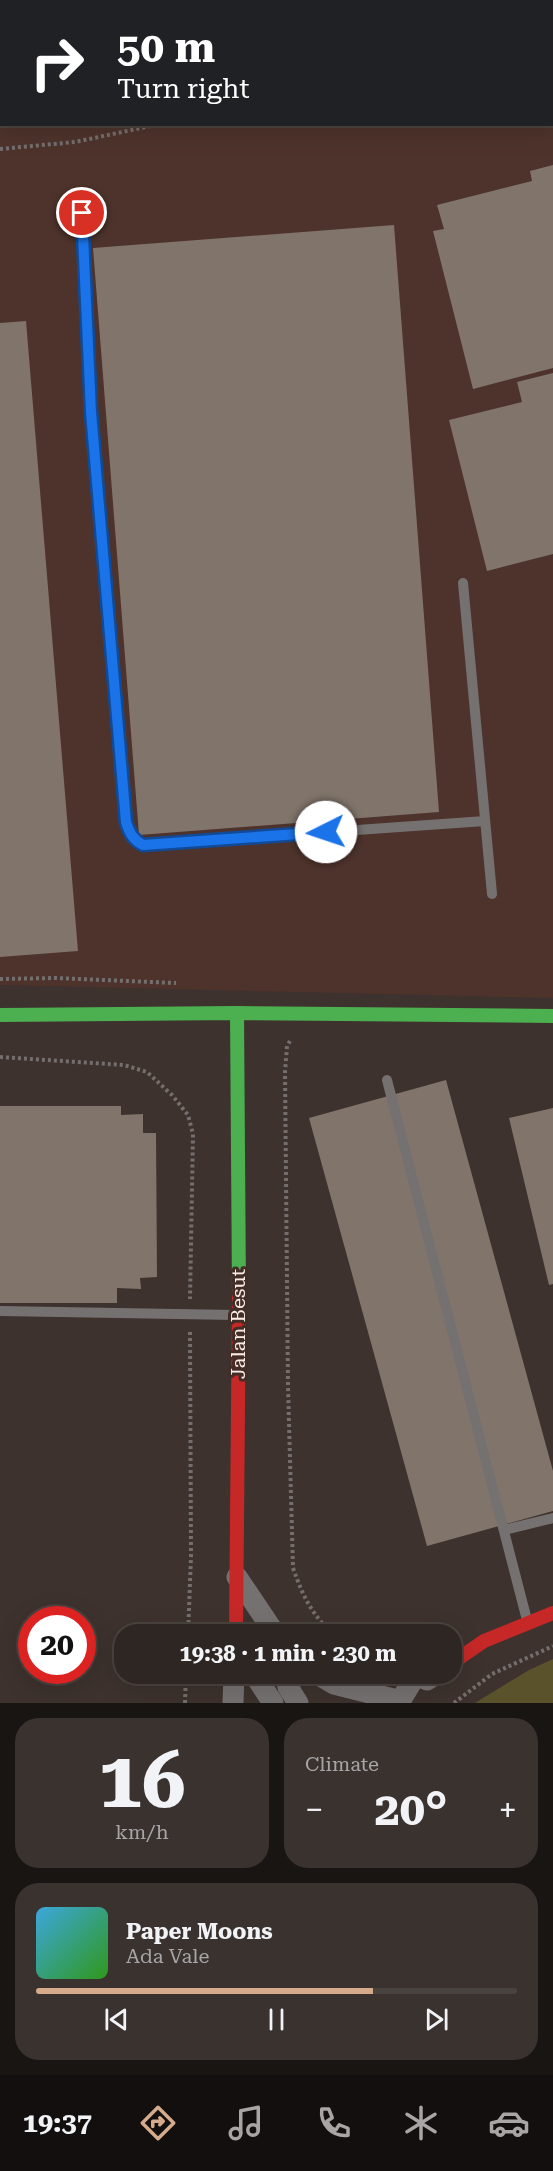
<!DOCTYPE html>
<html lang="en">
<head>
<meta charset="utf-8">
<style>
  :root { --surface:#2e2622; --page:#3a322f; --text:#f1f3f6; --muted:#a7a5a5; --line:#494340; --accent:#d6ab8b }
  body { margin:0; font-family:"Roboto Serif",serif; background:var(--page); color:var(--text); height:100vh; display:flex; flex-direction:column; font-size:22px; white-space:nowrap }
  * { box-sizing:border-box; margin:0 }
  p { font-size:20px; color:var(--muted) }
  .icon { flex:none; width:33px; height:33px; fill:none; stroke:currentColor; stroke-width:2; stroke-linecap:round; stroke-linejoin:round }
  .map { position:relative; height:1703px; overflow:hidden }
  .sheet { display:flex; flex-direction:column; gap:15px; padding:15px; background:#191513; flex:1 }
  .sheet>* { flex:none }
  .guide { position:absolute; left:0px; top:0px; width:554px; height:126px; box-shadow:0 6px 24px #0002,0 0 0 2px var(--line); background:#202124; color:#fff; overflow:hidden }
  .speed { position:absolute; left:18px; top:1606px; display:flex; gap:12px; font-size:30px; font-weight:700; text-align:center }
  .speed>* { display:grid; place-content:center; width:78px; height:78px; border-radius:50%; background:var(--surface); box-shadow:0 6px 24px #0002,0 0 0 2px var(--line); line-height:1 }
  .speed .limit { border:9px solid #d22; background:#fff; color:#111 }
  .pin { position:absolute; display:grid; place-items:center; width:51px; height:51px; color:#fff; margin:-26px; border:3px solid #fff; border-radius:50%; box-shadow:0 2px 6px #0007 }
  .me { position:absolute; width:66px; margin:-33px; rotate:266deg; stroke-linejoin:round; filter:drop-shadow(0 0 4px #0008) }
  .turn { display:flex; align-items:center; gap:21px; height:126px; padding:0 18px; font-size:27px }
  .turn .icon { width:78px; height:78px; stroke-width:2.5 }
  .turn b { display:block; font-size:42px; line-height:51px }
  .big { font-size:45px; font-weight:700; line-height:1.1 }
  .sheet .tile { flex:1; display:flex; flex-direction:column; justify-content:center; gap:9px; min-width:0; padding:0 21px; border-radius:24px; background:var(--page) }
  .sheet .dial { align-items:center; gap:0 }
  .dial b { font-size:78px; line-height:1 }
  .song { display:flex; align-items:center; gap:18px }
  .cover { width:72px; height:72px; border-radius:9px; background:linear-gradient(135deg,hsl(200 70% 55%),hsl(110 70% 35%)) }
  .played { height:6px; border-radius:3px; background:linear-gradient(90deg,var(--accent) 70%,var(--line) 70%) }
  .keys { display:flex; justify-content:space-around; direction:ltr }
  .heat { display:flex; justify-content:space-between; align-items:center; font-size:33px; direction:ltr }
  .sheet .tiles { flex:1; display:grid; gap:15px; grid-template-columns:1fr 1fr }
  .tile:last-child { grid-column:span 2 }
  .trip { position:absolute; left:114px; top:1624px; width:348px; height:60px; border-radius:24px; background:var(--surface); box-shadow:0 6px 24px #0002,0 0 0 2px var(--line); font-weight:700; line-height:60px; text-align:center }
  .tab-bar { display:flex; height:96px; justify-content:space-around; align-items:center; background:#120f0e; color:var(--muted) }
  .tab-bar .icon { width:42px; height:42px }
  .tab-bar .current { color:var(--accent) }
  .tab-bar b { font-size:27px; color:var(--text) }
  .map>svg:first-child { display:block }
  .built { fill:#4d332b; fill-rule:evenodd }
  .grass { fill:#5a522a }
  .building { fill:#81756b }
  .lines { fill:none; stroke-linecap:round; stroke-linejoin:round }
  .path { stroke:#756e6e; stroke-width:4; stroke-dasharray:3 3; stroke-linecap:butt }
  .lane { stroke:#767171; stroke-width:10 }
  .street { stroke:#767171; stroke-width:21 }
  .fast { stroke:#4caf50; stroke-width:14 }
  .jam { stroke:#c62828; stroke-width:14 }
  .route-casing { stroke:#114b97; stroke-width:15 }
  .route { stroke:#1a73e8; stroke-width:10 }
  .labels { text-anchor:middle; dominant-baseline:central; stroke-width:6; stroke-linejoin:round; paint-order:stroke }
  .street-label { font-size:20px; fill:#faebe7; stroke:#432e27 }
</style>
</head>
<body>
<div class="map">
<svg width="553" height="1703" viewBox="0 0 553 1703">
  <rect width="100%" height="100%" fill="#3d322d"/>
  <path class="built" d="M0,0H553V998L0,985ZM2,2H552V124H2Z"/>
  <path class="grass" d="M553,1659V1703H475L529,1670Z"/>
  <path class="building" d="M553,165V368L473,389L433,231L444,229L437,205L532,181L530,171Z
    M394,225L439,812L139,835L93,248Z
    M26,321L78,951L0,957V323Z
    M553,373V554L487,571L449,420L522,402L517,382Z
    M446,1080L553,1471V1511L427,1546L309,1118Z
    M0,1106H121V1115L143,1114V1133H156L157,1277L140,1278L141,1289L117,1288V1303H0Z
    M553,1108V1284L549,1285L509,1118Z"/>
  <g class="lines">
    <path class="path" d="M357,0L358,2
      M63,2L74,0
      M0,10H2
      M552,37H553
      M0,149L75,142L160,124
      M0,979L55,978L176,983
      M290,1041L287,1046L285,1072L288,1387L293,1568C304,1599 311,1612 333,1635
      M0,1057L124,1065L147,1072L172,1095L188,1115L193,1134L190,1299
      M188,1635L191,1557L190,1330
      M185,1703L186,1674
      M454,1703L492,1674L553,1646"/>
    <path class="lane" d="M253,0V2
      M83,213L91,412L126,822L132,837L143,845L485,821
      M463,583L492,894
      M387,1080L527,1620
      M0,1311L235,1315
      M504,1530L553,1518"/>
    <path class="street" d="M237,1577L276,1635
      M254,1674L273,1703
      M285,1674L288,1687L298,1703
      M317,1674L334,1684L401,1701
      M233,1703L234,1674
      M399,1703L416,1675L427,1680L436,1674"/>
    <path class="fast" d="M406,2L411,0
      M550,2L553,1
      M0,80H2
      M0,113H2
      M237,1013L239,1293
      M0,1015L237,1013L553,1016"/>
    <path class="jam" d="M236,1635L239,1293
      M452,1663L484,1641L553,1613"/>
  </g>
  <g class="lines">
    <g class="route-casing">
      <path id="route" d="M82,213L91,412L126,822C129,832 133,840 143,845L326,832"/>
    </g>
    <use href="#route" class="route"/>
  </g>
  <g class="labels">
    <g class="street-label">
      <text transform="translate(238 1324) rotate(-90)">Jalan Besut</text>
    </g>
  </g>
</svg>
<div class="speed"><div class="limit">20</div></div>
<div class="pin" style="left:82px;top:213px;background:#d93025"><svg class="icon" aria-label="arrive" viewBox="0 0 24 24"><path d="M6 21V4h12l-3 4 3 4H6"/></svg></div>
<svg class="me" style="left:326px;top:832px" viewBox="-20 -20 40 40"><circle r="19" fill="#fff"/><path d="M0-13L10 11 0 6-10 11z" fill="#1a73e8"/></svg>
<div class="trip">19:38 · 1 min · 230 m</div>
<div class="guide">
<div class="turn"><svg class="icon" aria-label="right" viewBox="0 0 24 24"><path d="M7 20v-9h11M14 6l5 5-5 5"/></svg><div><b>50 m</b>Turn right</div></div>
</div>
</div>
<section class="sheet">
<div class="tiles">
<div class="tile dial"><b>16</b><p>km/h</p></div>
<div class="tile"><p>Climate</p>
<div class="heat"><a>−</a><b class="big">20°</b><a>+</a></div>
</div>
<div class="tile">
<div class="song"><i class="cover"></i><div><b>Paper Moons</b><p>Ada Vale</p></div></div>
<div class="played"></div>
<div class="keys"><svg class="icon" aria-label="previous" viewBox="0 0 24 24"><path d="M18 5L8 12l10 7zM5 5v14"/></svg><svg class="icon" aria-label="pause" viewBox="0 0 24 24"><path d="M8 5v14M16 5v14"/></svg><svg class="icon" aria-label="next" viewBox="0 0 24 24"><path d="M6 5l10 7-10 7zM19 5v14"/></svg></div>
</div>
</div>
</section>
<nav class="tab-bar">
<b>19:37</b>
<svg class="icon current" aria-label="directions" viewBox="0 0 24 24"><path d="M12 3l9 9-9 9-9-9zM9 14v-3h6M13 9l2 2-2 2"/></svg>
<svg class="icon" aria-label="music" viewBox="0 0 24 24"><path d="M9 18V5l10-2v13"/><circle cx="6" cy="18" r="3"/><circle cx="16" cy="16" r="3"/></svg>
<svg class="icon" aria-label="phone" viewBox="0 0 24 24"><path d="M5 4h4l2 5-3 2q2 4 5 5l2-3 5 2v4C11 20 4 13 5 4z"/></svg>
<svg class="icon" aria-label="climate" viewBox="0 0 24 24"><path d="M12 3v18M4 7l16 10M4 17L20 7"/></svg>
<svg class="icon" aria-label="car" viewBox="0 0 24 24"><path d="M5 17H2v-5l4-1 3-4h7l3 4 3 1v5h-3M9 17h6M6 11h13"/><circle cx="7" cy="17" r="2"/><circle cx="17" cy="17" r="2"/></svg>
</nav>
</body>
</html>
